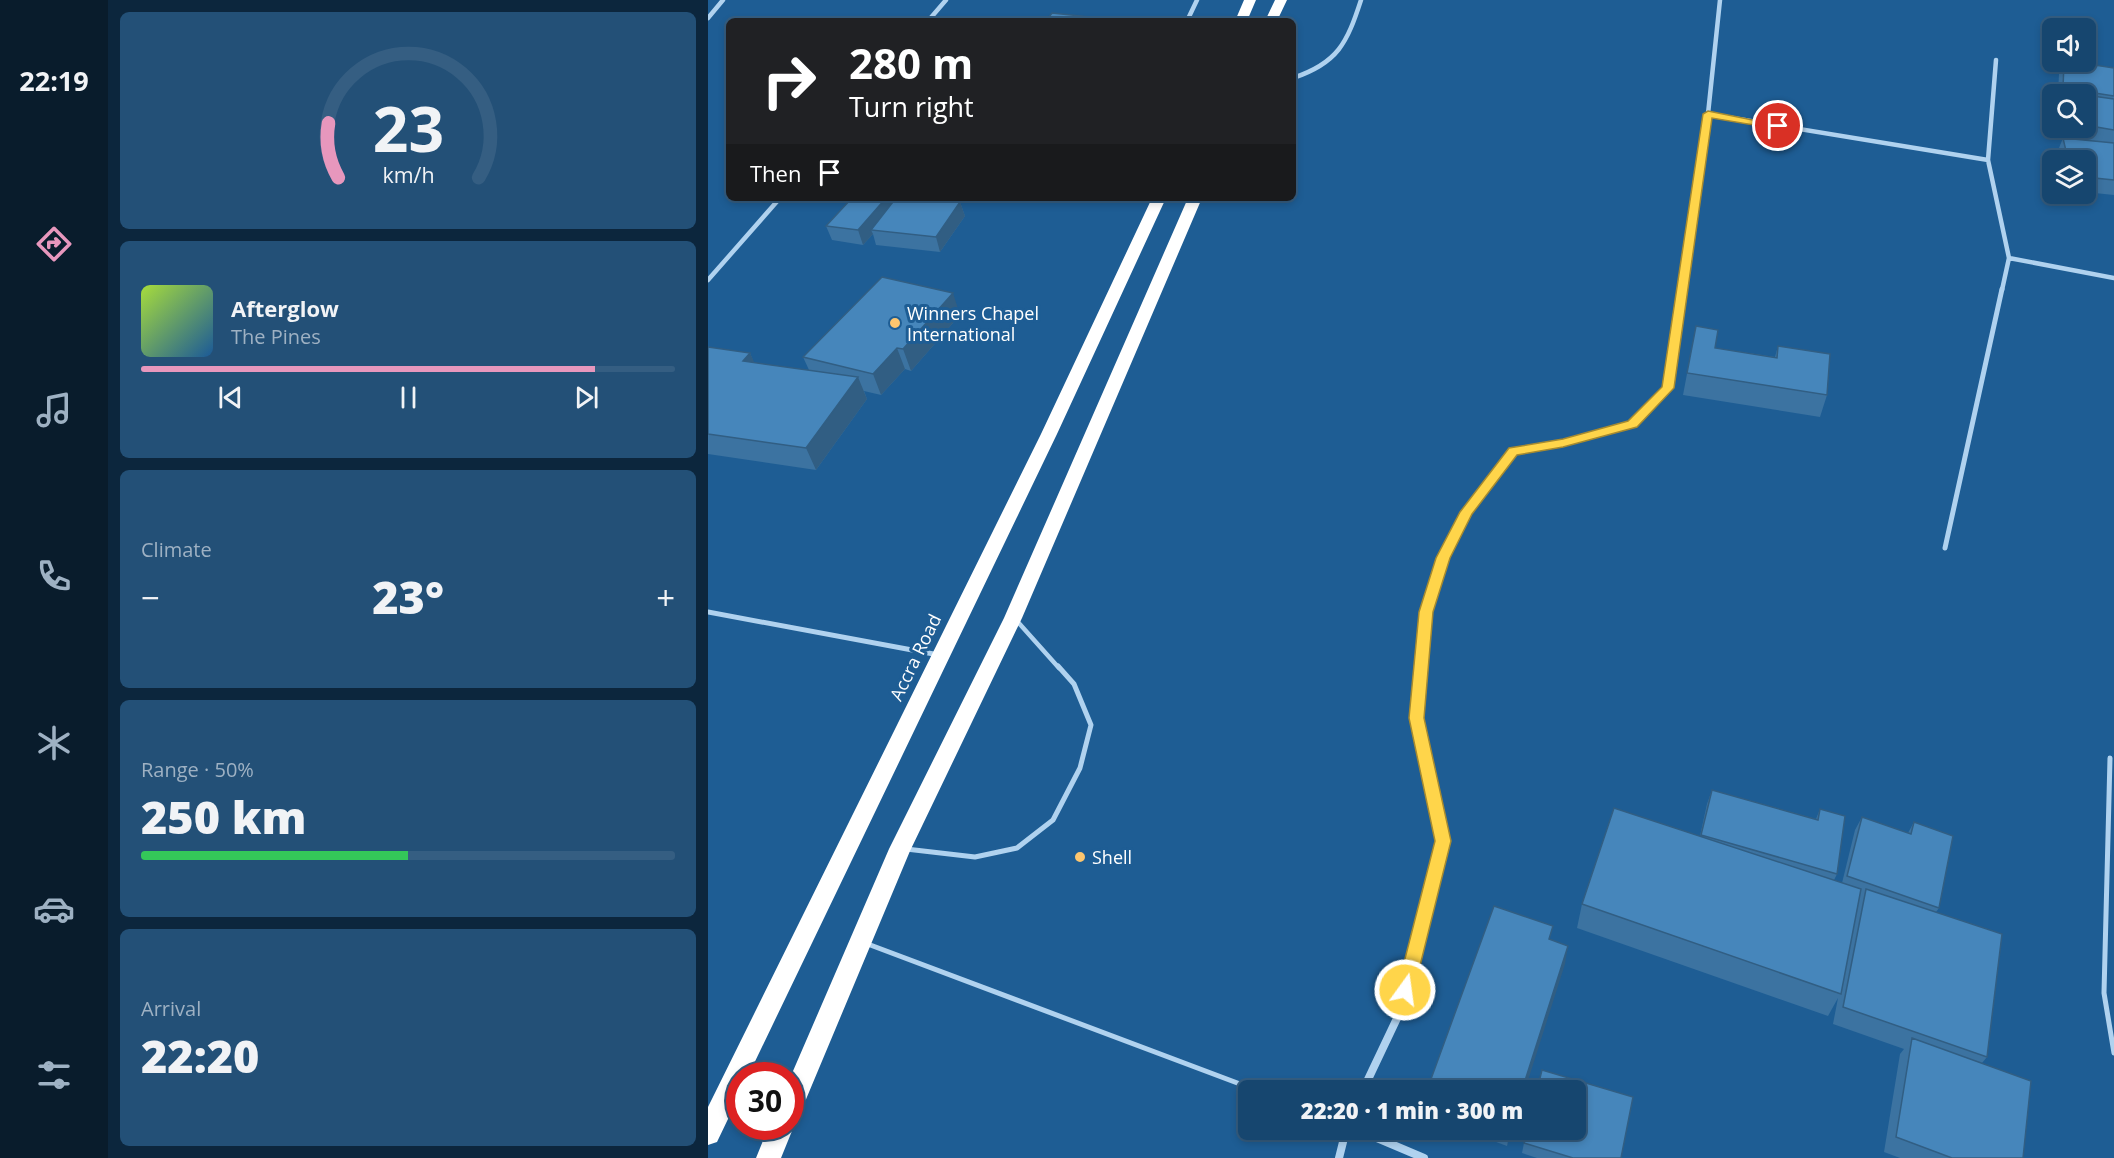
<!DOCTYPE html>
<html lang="en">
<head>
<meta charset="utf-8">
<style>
  :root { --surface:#16466f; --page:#235077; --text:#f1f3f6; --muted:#9eb1c3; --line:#355e82; --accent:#e797bd }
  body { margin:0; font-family:"Open Sans",sans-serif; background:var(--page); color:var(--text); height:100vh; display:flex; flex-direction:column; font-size:22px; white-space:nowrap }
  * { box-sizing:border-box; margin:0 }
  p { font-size:20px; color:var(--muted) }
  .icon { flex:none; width:33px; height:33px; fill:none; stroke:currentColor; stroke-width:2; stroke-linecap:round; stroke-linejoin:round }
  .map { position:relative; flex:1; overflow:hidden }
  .side { display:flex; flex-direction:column; gap:12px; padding:12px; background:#0c263d; width:600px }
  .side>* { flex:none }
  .top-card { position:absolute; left:18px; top:18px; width:570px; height:183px; border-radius:9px; box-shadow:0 3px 9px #0003,0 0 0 2px var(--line); background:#202124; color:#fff; overflow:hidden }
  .tools { position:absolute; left:1334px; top:18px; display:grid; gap:12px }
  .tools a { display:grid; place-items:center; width:54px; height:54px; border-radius:9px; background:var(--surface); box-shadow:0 3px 9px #0003,0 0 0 2px var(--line); font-size:30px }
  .speed { position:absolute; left:18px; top:1062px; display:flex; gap:12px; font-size:30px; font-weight:700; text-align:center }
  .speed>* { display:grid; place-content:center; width:78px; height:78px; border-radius:50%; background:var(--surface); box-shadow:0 3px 9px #0003,0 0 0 2px var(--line); line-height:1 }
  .speed .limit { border:9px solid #d22; background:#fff; color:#111 }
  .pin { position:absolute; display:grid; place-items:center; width:51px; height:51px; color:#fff; margin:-26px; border:3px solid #fff; border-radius:50%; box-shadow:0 2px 6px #0007 }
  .me { position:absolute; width:66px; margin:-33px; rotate:14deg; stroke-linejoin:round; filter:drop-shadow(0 0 4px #0008) }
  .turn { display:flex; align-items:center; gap:21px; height:126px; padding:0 24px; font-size:27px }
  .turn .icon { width:78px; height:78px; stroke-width:2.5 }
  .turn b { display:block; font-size:42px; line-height:51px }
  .then { display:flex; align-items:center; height:57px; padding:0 24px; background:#0003; gap:12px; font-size:22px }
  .big { font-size:45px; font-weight:800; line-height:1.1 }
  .side .card { flex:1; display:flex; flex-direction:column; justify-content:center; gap:9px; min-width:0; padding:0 21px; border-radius:9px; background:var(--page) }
  .side .dial { align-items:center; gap:0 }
  .dial svg { height:156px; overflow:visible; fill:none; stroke:var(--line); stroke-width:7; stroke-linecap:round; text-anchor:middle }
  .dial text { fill:var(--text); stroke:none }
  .song { display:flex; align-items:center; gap:18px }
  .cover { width:72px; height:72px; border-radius:9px; background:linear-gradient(135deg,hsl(80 70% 55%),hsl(210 70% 35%)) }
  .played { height:6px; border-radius:3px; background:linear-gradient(90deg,var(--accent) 85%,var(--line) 85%) }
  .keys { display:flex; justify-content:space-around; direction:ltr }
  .heat { display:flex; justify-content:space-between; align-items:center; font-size:33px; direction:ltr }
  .charge { height:9px; border-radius:4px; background:linear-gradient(90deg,#34c759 50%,var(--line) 0) }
  .trip { position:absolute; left:530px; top:1080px; width:348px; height:60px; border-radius:9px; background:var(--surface); box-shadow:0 3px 9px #0003,0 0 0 2px var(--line); font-weight:800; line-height:60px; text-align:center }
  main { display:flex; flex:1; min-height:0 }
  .tab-bar { display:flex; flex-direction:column; width:108px; justify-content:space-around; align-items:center; background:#091c2c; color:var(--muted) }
  .tab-bar .icon { width:42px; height:42px }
  .tab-bar .selected { color:var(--accent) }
  .tab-bar b { font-size:27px; color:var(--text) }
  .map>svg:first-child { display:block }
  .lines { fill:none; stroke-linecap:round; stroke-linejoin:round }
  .lane-far1 { stroke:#b0d2ef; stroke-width:4.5 }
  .lane { stroke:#b0d2ef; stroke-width:5 }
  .street-far2 { stroke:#b0d2ef; stroke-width:4.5 }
  .street-far1 { stroke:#b0d2ef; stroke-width:5 }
  .street { stroke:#b0d2ef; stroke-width:8 }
  .highway { fill:#fff; fill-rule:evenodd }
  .wall { fill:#3c73a1 }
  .shaded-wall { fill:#315e83 }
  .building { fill:#4686bb; stroke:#315e83; stroke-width:1.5 }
  .route { fill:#ffd54a; stroke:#a68a30; stroke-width:1.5 }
  .poi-dot { fill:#fdc66f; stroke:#1e5d94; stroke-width:2 }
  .labels { text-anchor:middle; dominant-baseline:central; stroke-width:6; stroke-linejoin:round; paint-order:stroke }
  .poi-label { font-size:18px; fill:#fff; stroke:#1e5d94; text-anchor:start }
  .street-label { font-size:18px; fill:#fff; stroke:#1e5d94 }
</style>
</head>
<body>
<main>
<nav class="tab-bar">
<b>22:19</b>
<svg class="icon selected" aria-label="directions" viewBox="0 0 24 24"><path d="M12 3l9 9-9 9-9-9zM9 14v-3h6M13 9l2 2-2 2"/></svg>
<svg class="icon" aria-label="music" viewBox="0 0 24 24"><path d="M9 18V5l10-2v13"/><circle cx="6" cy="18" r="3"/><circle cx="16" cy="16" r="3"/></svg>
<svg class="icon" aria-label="phone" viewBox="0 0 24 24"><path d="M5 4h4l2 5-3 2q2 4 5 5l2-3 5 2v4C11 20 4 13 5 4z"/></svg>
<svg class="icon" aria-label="climate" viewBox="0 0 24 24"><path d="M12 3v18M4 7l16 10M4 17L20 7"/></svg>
<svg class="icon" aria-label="car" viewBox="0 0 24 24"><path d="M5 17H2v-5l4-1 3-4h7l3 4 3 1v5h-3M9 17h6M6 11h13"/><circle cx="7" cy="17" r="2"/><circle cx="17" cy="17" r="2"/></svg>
<svg class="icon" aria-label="filters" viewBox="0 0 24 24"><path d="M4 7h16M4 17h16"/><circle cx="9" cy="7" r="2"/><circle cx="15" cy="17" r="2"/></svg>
</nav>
<section class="side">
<div class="card dial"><svg viewBox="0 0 100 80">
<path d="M14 69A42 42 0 1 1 86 69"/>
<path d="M14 69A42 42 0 0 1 9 41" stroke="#e797bd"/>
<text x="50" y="56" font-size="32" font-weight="700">23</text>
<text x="50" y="72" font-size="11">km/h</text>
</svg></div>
<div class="card">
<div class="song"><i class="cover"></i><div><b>Afterglow</b><p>The Pines</p></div></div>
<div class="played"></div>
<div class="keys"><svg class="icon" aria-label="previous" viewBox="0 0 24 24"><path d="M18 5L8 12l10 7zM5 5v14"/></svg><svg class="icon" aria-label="pause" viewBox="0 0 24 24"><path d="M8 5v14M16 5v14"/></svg><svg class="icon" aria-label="next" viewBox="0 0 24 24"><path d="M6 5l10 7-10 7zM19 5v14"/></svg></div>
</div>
<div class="card"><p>Climate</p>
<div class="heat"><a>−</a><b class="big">23°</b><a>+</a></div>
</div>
<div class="card"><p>Range · 50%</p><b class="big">250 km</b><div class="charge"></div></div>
<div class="card"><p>Arrival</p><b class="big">22:20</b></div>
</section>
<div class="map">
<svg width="1406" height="1158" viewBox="0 0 1406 1158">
  <rect width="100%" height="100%" fill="#1e5d94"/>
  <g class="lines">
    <path class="lane-far1" d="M309,621L351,668"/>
    <path class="lane" d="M1402,758L1396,993L1406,1053
      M198,849L267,857L309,848L345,820L372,768L383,725L366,684L350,666
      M157,943L548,1090"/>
    <path class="street-far2" d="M0,18L15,0
      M220,21L238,0
      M479,21L489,0
      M1288,60L1280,160L1301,258L1294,290
      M585,78C630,63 639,43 653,0
      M1000,114L1280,160
      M1301,258L1406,278
      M0,280L72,198
      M974,290L1000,114L1012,0"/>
    <path class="street-far1" d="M1237,548L1294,289
      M0,612L231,655
      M713,668C714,650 715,630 718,612C730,550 768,500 805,451L855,443L925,424L960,388L974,289"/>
    <path class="street" d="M655,1090L692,1012L735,841L708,718L713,666
      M650,1130L716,1158
      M631,1158L638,1130"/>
    <path class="highway" d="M536,0H548L539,21H527Z
      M567,0H579L569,21H557Z
      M444,198H458L349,434L40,1076H32V1094L9,1142L0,1145V1107L333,434Z
      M480,198H494L314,618L202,851L91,1116L83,1119L86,1126L73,1158H48L61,1126H82V1078L181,849L296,618Z"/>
  </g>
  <path class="wall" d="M1356,62H1367L1406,68V195L1377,192V160H1351L1349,153L1355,138L1371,140L1349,136L1350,128H1377V94H1350L1351,74Z
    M252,202L257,216L232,252L168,245L165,234L155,245L124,240L118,226Z
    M252,315L203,371L197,369L173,395L156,391L159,399L108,470L0,454V347L42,353L46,363L101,370L95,357Z
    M988,326L1007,348L1067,357L1070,346L1119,395L1112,417L975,395Z
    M1004,790L1108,819L1112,809L1129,874L1126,880L1134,883L1147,830L1154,817L1200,833L1206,822L1231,908L1228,912L1279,1057L1274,1063L1315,1158H1192L1176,1152L1192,1054L1196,1049L1125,1024L1130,998L1120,1016L869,928L874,904L992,836L999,804Z
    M756,1130H804L799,1146Z
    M816,1143L913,1158H829L814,1153Z"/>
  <path class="shaded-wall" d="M178,198H181L185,210L163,230L165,234L155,245L150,230Z
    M252,202L257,216L232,252L228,237Z
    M245,293L252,315L203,371L195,349Z
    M189,348L197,369L173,395L165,374Z
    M42,353L52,375L35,361Z
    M150,377L159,399L108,470L98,448Z
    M860,946L857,964L817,1090H814Z
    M802,1130H804L799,1146Z"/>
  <path class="building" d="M344,13L420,21H338Z
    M1356,62H1367L1406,68V96L1355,88Z
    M1357,91L1377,94H1357Z
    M1377,95L1406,99V130L1377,125Z
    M1355,138L1406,143V180L1377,177V160H1360Z
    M144,198H178L150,230L118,226Z
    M188,198H216L252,202L228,237L163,230Z
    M174,277L245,293L195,349L189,348L165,374L95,357Z
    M988,326L1010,330L1007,348L1069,358L1070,346L1122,354L1119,395L979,373Z
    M0,347L42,353L35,361L150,377L98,448L0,434Z
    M1004,790L1110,820L1112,809L1137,816L1129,874L993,835Z
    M906,808L1153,889L1133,994L874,904Z
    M1154,817L1203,834L1206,822L1245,836L1231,908L1139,876Z
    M1158,889L1294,934L1279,1057L1135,1007Z
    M786,906L845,926L841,939L860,946L814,1090H719Z
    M1204,1038L1323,1081L1315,1158H1244L1188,1137Z
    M834,1070L925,1097L913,1158H865L816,1143L819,1130H867V1090H829Z"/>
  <path class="route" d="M1000,111L1075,126L1070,129L1004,118L966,388L929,427L855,447L809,455L764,514L742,558L725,612L716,718L743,841L706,990L703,996L697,999L691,996L689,990L727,841L701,718L711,612L728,558L752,512L801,448L855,439L920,421L954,387L995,114Z"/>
  <g class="poi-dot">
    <circle cx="187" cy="323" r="6"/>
    <circle cx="372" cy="857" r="6"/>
  </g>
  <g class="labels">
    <g class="poi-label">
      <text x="199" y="313">Winners Chapel<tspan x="199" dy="21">International</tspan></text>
      <text x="384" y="857">Shell</text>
    </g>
    <g class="street-label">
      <text transform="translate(207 657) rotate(-64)">Accra Road</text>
    </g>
  </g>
</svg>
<div class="tools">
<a><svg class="icon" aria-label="sound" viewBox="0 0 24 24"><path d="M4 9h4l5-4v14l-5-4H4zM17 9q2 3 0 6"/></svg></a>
<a><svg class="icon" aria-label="search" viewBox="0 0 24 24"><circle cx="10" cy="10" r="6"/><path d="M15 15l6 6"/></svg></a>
<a><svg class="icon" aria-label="layers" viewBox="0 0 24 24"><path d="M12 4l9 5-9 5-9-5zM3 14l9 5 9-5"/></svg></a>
</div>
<div class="speed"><div class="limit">30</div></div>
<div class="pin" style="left:1070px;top:126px;background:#d93025"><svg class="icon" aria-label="arrive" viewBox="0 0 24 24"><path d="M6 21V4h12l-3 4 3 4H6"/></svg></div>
<svg class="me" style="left:697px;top:990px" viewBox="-20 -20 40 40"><circle r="17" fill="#ffd54a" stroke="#fff" stroke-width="3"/><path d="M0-11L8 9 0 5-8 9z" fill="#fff"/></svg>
<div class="trip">22:20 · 1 min · 300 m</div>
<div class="top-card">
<div class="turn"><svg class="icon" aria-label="right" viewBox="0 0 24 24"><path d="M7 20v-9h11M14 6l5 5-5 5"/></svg><div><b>280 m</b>Turn right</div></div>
<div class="then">Then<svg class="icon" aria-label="arrive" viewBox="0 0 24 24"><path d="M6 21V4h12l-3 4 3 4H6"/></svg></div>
</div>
</div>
</main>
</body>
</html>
